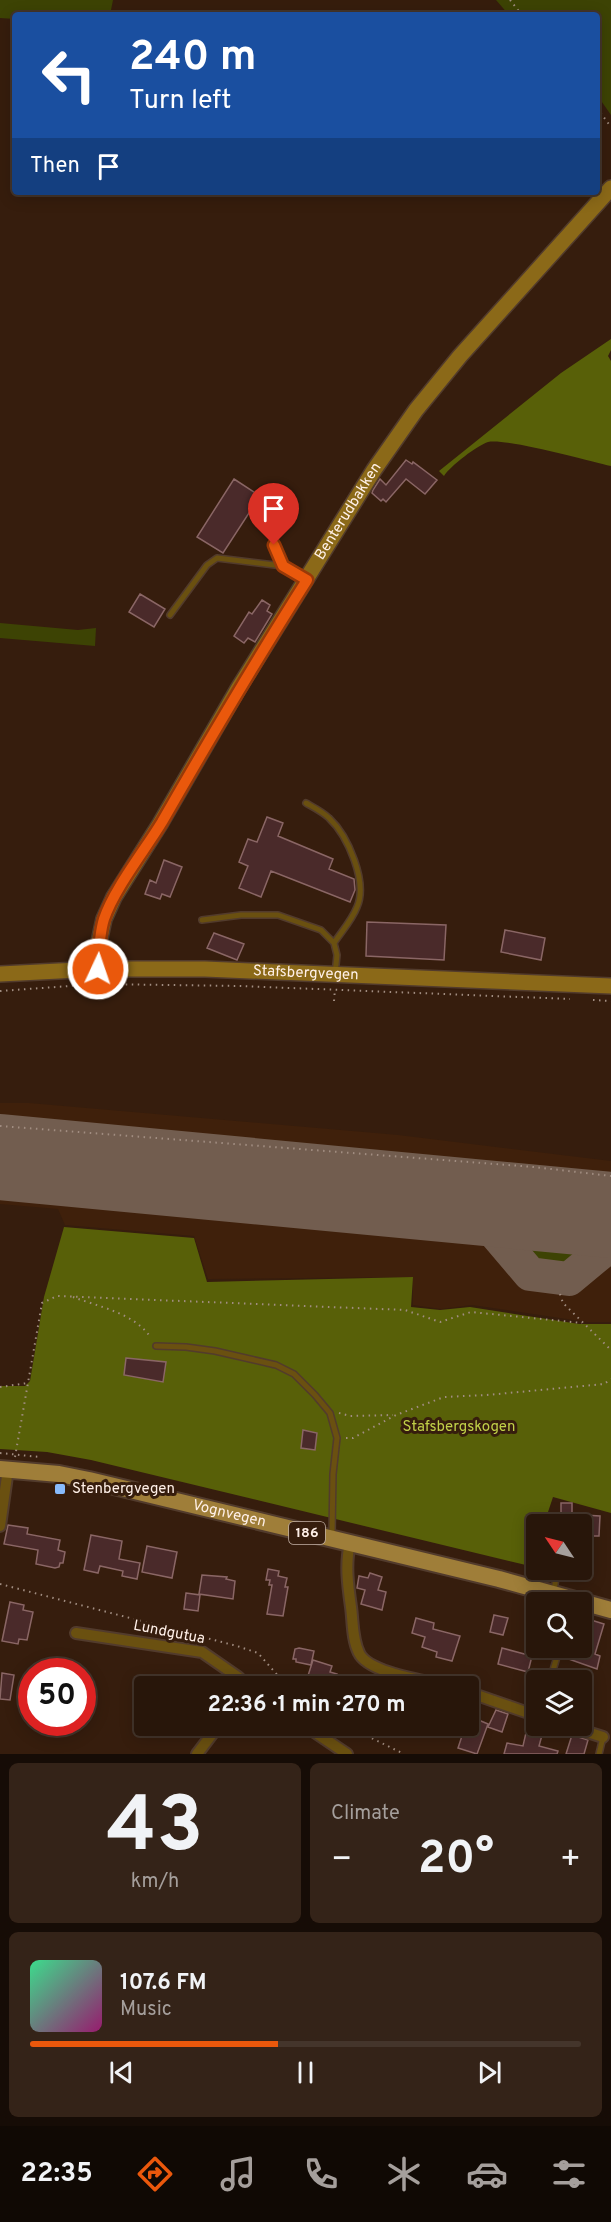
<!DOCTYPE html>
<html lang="en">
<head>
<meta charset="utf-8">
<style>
  :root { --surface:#28160a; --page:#342318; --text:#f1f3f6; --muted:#a59f9c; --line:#44352b; --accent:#ea580c }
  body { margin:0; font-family:Overpass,sans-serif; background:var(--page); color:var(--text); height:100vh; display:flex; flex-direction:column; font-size:22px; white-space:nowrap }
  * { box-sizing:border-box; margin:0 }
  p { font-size:20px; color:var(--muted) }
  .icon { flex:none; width:33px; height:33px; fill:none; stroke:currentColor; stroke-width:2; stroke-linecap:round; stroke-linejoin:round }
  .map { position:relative; height:1754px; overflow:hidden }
  .details { display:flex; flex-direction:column; gap:9px; padding:9px; background:#160c06; flex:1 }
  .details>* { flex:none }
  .banner { position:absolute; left:12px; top:12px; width:588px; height:183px; border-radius:6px; box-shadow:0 3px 15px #0003,0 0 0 2px var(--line); background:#1a4fa0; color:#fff; overflow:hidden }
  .needle { width:39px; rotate:305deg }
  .fabs { position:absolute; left:526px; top:1514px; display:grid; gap:12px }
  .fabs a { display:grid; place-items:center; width:66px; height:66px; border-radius:6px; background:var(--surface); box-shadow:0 3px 15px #0003,0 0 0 2px var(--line); font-size:30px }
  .speed { position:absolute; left:18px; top:1658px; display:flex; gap:12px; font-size:30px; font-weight:700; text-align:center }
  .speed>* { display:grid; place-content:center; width:78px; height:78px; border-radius:50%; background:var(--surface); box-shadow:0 3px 15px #0003,0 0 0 2px var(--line); line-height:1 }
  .speed .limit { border:9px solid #d22; background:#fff; color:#111 }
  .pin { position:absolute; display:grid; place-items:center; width:51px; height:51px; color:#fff; margin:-62px -26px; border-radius:50% 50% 50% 0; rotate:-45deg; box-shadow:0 0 6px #0007 }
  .pin .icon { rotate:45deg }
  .me { position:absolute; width:66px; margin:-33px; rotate:3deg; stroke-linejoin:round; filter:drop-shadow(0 0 4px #0008) }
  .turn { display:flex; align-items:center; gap:21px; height:126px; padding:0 18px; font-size:27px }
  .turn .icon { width:78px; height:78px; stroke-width:2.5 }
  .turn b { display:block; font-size:42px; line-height:51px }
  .then { display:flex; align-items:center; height:57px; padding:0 18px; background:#0003; gap:12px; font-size:22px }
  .big { font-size:45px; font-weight:700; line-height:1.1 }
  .details .card { flex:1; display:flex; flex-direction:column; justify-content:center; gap:9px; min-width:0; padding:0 21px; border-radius:9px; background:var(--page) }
  .details .dial { align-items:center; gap:0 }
  .dial b { font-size:78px; line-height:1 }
  .song { display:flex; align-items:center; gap:18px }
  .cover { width:72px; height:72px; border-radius:9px; background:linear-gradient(135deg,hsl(150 70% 55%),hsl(320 70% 35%)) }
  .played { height:6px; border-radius:3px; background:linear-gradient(90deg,var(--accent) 45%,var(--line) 45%) }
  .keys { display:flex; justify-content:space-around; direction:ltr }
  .heat { display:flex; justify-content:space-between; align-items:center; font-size:33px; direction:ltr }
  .details .tiles { flex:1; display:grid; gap:9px; grid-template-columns:1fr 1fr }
  .card:last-child { grid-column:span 2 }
  .trip { position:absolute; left:134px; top:1676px; width:345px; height:60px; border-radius:6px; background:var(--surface); box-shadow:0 3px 15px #0003,0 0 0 2px var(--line); font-weight:700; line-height:60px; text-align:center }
  .tab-bar { display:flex; height:96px; justify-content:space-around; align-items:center; background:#100904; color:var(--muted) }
  .tab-bar .icon { width:42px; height:42px }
  .tab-bar .on { color:var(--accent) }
  .tab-bar b { font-size:27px; color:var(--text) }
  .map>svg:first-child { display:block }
  .built { fill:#3f200b }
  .green { fill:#3d4304 }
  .forest { fill:#586008 }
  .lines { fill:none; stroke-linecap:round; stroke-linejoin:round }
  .taxiway { stroke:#725d4f; stroke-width:34 }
  .runway { stroke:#725d4f; stroke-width:86 }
  .building { fill:#4a2a2a; stroke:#8a6665; stroke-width:1.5 }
  .lane-casing { stroke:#523b2c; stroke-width:8 }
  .street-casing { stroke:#523b2c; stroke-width:14 }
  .secondary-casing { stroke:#523b2c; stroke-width:18 }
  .primary-casing { stroke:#523b2c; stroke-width:20 }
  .path { stroke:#a18d81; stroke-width:2; stroke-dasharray:1.5 4.5; stroke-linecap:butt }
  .lane { stroke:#6a5010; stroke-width:5 }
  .street { stroke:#6a5010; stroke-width:10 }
  .secondary { stroke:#8b6918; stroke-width:15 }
  .primary { stroke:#9f7e39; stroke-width:16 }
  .route-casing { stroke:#983908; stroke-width:15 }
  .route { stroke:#ea580c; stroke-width:10 }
  .poi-dot { fill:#88bbfc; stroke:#361d0d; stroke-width:2 }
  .labels { text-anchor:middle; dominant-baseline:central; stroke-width:6; stroke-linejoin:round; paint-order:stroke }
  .shield { fill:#361d0d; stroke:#c3b1a6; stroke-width:1.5 }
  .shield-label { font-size:14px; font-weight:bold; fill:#fff0e8 }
  .street-label { font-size:15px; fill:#fff0e8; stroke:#361d0d }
  .park-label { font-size:15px; fill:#c1d048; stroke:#361d0d }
  .poi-label { font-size:15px; fill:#fff0e8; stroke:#361d0d; text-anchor:start }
</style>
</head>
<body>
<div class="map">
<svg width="611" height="1754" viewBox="0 0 611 1754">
  <rect width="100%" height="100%" fill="#361d0d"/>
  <path class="built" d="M0,1103H29L398,1135L611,1161V1322H587L472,1305L441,1309L413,1305V1277L208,1279L194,1236L65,1225L58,1209L0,1204Z"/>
  <path class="green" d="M0,0H113L110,15H15V19L0,18Z
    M496,0H611V115L597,95V15H509Z
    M0,623L78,630L96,628L95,646L0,638Z
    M484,1211L611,1224V1237L572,1269L529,1265Z"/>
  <path class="forest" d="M611,339V350L608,356L611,361V466C588,461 507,438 488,442C478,445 450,466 444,476L439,471L561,373Z
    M64,1227L194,1238L207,1282L413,1277L411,1307L440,1310L470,1307L579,1324H611V1513L553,1497L544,1524H537V1545L530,1566L91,1460L47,1452L0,1449V1386H25L30,1381L44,1297Z"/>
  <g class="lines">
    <path class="taxiway" d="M468,1201L530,1274L569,1279L611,1244"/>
    <path class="runway" d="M0,1157L611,1215"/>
  </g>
  <path class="building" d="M406,460L412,464L413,462L437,480L425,494L406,479L386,502L383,499L381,501L372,493L373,490L380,479L386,485Z
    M234,479L260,496L223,553L197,537Z
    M140,594L165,609L154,627L129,612Z
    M262,600L270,605L267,611L272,614L255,642L248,638L244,643L234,636L249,612L252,614Z
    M267,817L283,823L278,836L333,859L329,869L354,879L355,890L350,902L271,871L261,897L239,888L248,866L239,862L248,839L257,842Z
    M164,860L182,867L170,897L162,894L160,899L145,894L150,880L156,883Z
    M367,922L446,925L444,960L366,956Z
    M505,930L545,938L541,960L501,952Z
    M214,933L244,944L237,960L207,948Z
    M126,1358L166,1362L163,1382L124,1375Z
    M303,1430L317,1433L315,1450L301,1448Z
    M561,1503H572V1517H561Z
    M583,1515L600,1516L599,1536H583Z
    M8,1525L28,1528L27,1534L60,1540L58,1550L65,1552L63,1563H60L59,1567L55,1568L36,1564L38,1550L4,1544Z
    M91,1535L122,1541L119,1559L140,1563L137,1579L122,1576L123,1571L100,1566L98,1573L84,1570Z
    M147,1546L177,1552L172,1578L142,1572Z
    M268,1569L279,1571L278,1576L287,1578L285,1587H288L283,1616L267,1614L272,1585H269L270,1580H266Z
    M370,1573L382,1577L378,1590L386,1592L382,1610L361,1604L365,1590L357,1588L359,1576L368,1578Z
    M202,1575L227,1577L226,1579L235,1581L233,1599L199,1594Z
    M186,1593L200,1595L198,1611L184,1609Z
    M10,1602L24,1605L23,1610L33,1612L27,1640L19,1639L18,1644L2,1641Z
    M494,1615L508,1618L503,1635L490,1632Z
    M416,1618L434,1623L433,1629L460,1636L452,1661L436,1657L437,1652L422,1647L425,1637L412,1633Z
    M591,1620L604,1624L595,1654L600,1656L597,1669L563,1657L566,1647H582V1628L588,1630Z
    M299,1648L314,1651L311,1665L296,1662V1659H293L295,1649Z
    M502,1648L532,1656L528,1672L498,1664Z
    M313,1660L332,1666L330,1672L337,1674L333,1686H320L306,1682Z
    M2,1673L14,1675L10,1700L0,1699Z
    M496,1710L508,1714L502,1732L488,1727Z
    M469,1716L488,1724L477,1754L458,1748L463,1733L443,1725H468Z
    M528,1724L544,1728L539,1746L558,1751L557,1754H504L507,1743L523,1746Z
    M572,1735L588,1740L584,1754H566Z"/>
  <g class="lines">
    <g class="lane-casing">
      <path id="lane" d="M273,519L271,533L283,566
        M170,615L207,565L217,558L283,566L305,579
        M306,803C313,807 323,812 329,818C348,836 368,882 357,907C352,920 342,931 334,943
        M202,920L241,915H278L321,930L334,943L337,955L335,974
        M156,1346L186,1347L215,1351L276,1365L294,1374L315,1395L330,1413L337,1438L333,1474L332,1535
        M554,1592L557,1569
        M550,1680L560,1647
        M599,1754L603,1737"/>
    </g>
    <g class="street-casing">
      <path id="street" d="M0,1526L8,1469
        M350,1543C345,1564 348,1586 351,1607C353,1621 352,1639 359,1653C368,1673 427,1681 448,1686
        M76,1633L202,1652L238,1677L247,1686
        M468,1692L537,1716
        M304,1725L347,1754
        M565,1725L603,1737
        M197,1754L219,1725"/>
    </g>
    <g class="secondary-casing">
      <g id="secondary">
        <path id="s1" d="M98,969L99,942L104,919L114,897L160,824L238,689L374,470L416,410L460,356L611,188"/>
        <path id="s2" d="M0,974L98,969H205L611,986"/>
      </g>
    </g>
    <g class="primary-casing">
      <g id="primary">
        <path id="s3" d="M0,1469L59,1474L89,1480L499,1579L611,1610"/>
      </g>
    </g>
    <path class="path" d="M510,0L522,15
      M597,108L611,127
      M0,991L98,984L240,986L570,999
      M593,1000L611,1001
      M334,1001L335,989
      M0,1126L534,1167L611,1176
      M560,1294L563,1303L611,1350
      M73,1297C99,1307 135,1313 151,1338
      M0,1387L28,1383
      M339,1413L350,1416L393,1415
      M346,1438H353L396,1415L444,1397L487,1395L604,1384L611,1379
      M0,1453L40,1457
      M15,1457L42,1303L57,1296L405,1310L440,1322L471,1312L582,1323
      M0,1584L237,1646L258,1653L280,1678L290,1686
      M345,1725L404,1754"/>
    <use href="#lane" class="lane"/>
    <use href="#street" class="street"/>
    <use href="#secondary" class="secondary"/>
    <use href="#primary" class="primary"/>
  </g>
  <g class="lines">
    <g class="route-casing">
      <path id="route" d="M98,969C99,952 99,935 104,919C114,889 145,850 162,822C209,740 257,659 307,580L283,566L274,545"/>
    </g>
    <use href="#route" class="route"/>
  </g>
  <rect class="poi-dot" x="54" y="1483" width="12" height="12" rx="3"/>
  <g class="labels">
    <rect class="shield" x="289" y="1522" width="36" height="22" rx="4.5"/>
    <g class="shield-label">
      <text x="307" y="1533">186</text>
    </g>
    <g class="street-label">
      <text stroke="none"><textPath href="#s1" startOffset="526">Benterudbakken</textPath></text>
      <text stroke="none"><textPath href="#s2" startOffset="306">Stafsbergvegen</textPath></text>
      <text stroke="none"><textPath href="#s3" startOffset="234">Vognvegen</textPath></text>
      <text transform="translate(169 1633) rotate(11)">Lundgutua</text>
    </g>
    <g class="park-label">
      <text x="459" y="1427">Stafsbergskogen</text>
    </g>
    <g class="poi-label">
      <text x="72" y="1489">Stenbergvegen</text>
    </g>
  </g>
</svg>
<div class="fabs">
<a><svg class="needle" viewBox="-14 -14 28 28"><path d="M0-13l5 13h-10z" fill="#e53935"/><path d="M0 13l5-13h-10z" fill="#a59f9c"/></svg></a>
<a><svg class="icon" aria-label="search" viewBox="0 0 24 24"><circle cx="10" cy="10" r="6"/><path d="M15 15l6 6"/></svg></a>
<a><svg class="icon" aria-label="layers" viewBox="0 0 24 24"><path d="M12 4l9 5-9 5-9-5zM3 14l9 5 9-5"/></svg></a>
</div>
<div class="speed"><div class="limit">50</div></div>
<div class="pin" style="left:274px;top:545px;background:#d93025"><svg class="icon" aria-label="arrive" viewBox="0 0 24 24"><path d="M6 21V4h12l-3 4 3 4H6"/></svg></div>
<svg class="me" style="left:98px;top:969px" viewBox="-20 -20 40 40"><circle r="17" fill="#ea580c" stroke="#fff" stroke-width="3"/><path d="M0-11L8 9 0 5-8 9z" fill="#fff"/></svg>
<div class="trip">22:36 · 1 min · 270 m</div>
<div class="banner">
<div class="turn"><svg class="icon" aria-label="left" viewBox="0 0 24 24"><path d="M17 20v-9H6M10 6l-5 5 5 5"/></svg><div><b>240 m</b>Turn left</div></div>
<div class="then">Then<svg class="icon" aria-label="arrive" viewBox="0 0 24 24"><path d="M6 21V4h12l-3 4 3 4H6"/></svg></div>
</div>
</div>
<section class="details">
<div class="tiles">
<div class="card dial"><b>43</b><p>km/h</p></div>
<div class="card"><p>Climate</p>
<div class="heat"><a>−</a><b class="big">20°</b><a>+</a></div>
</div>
<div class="card">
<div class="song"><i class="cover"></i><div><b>107.6 FM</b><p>Music</p></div></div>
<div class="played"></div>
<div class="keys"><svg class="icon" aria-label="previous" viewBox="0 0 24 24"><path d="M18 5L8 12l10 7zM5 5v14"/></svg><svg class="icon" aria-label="pause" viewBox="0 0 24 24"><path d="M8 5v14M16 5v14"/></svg><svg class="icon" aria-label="next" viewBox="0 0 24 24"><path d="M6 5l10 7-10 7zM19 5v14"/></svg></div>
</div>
</div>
</section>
<nav class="tab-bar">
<b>22:35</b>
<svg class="icon on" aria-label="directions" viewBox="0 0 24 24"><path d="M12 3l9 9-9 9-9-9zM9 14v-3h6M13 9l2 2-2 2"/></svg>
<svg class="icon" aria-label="music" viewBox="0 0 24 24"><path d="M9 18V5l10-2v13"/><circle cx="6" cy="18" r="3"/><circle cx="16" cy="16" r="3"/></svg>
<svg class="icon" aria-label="phone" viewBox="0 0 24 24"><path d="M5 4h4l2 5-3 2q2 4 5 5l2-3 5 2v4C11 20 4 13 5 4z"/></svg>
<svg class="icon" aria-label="climate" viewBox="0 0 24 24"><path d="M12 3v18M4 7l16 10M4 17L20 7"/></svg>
<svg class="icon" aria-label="car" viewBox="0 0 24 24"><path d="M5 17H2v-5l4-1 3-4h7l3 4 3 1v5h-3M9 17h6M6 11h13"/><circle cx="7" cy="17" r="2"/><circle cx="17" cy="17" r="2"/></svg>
<svg class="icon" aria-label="filters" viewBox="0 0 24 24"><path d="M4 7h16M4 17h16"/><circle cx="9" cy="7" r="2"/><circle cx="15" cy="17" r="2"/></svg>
</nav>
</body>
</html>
